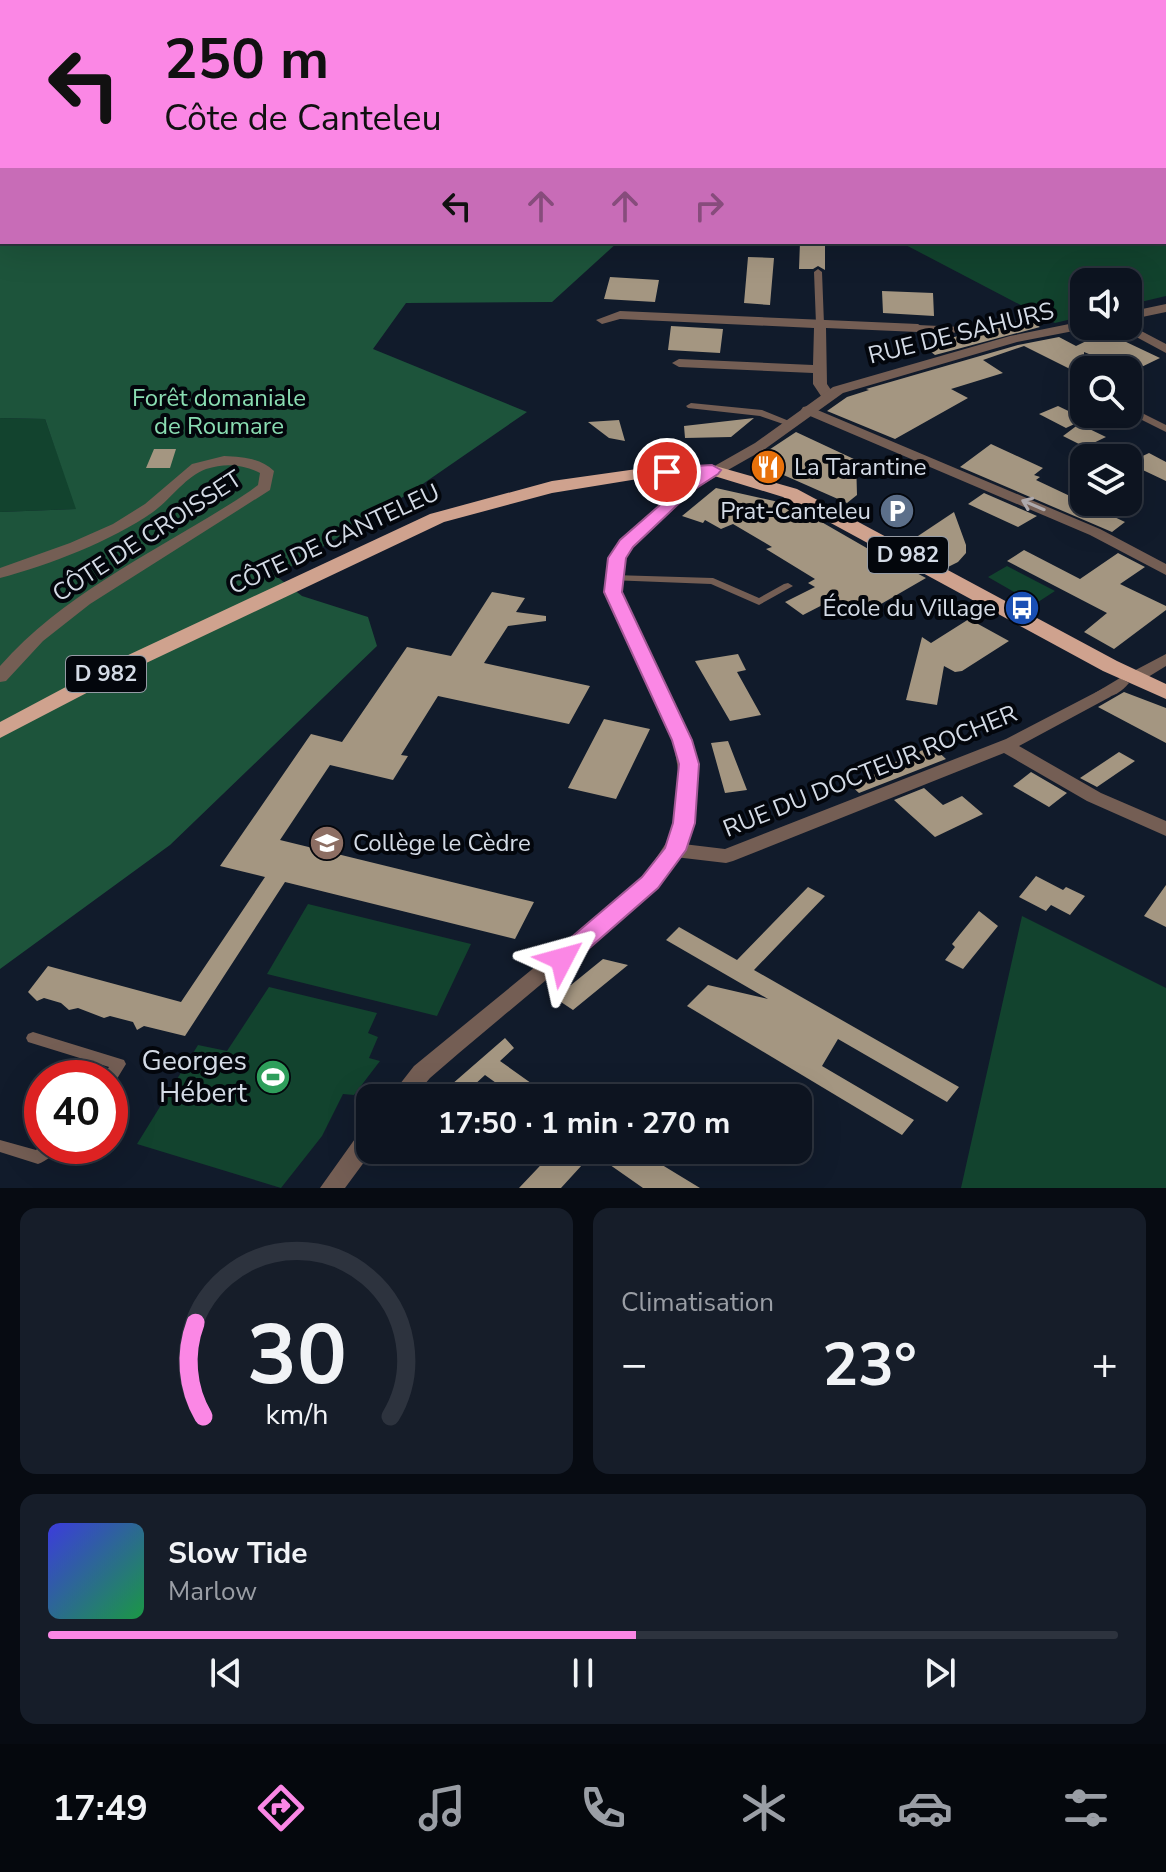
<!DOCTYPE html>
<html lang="fr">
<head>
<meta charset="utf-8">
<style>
  :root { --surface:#0d1420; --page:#161d29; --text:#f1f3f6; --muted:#9a9ea5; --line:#2d333e; --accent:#fb87e5 }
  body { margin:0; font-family:"Nunito Sans",sans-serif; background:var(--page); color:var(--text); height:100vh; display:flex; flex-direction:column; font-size:30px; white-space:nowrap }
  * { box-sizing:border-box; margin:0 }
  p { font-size:26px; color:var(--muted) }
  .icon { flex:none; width:44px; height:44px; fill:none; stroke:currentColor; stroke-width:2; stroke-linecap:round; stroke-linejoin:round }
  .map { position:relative; height:1188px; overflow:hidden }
  .details { display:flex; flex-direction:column; gap:20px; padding:20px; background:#070b12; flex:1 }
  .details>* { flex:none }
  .guide { position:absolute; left:0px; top:0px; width:1166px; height:244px; box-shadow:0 8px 32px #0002,0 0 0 2px var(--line); background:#fb87e5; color:#111; overflow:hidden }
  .fabs { position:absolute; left:1070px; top:268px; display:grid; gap:16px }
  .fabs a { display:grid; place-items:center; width:72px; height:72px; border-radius:16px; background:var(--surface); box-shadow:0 8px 32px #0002,0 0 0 2px var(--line); font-size:40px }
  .speed { position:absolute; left:24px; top:1060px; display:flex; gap:16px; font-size:40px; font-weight:700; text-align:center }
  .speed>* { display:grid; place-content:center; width:104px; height:104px; border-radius:50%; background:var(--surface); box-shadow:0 8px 32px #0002,0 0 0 2px var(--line); line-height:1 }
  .speed .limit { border:12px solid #d22; background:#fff; color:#111 }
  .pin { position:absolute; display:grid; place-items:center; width:68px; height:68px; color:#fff; margin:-34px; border:4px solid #fff; border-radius:50%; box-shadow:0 2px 8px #0007 }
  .me { position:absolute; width:88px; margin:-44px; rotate:51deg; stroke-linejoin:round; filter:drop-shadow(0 0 6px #0008) }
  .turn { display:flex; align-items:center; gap:28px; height:168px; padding:0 32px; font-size:36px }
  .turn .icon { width:104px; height:104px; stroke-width:2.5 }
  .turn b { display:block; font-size:56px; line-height:68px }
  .lanes { display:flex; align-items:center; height:76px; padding:0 32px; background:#0003; justify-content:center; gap:40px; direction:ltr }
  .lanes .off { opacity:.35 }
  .big { font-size:60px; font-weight:700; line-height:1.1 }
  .details .tile { flex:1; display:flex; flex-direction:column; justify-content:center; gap:12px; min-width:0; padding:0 28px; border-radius:16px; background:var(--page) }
  .details .dial { align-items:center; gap:0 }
  .dial svg { height:208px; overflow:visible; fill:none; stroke:var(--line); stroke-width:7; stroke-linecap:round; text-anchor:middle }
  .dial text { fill:var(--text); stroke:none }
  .song { display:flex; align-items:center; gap:24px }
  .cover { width:96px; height:96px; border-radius:12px; background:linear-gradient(135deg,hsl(240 70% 55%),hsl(140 70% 35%)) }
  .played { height:8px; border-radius:4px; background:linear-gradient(90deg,var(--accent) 55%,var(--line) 55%) }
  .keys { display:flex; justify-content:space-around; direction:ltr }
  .heat { display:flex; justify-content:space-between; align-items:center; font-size:44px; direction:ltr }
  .details .tiles { flex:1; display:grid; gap:20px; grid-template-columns:1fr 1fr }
  .tile:last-child { grid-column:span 2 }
  .trip { position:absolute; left:356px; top:1084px; width:456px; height:80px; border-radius:16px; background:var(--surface); box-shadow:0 8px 32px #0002,0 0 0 2px var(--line); font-weight:700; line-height:80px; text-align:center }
  .tabs { display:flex; height:128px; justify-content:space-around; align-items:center; background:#05080d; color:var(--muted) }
  .tabs .icon { width:56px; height:56px }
  .tabs .selected { color:var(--accent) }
  .tabs b { font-size:36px; color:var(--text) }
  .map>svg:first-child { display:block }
  .green { fill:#12432e }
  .forest { fill:#1d543b }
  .building { fill:#a49681 }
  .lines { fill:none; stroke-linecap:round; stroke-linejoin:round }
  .service { fill:#745e54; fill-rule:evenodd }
  .pedestrian { fill:#745e54; fill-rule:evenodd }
  .minor { fill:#745e54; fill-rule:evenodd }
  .tertiary { fill:#745e54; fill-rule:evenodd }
  .secondary { fill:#a78475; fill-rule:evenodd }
  .primary { fill:#cfa28e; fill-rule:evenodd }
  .rail { stroke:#b1b9c4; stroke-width:4; stroke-dasharray:7 4; stroke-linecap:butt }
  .oneway { stroke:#aea9ac }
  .route { fill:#fb87e5; stroke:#a35895; stroke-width:2 }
  .labels { text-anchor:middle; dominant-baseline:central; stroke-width:8; stroke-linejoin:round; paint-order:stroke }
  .shield { fill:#03060c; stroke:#959ba5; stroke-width:2 }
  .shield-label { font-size:22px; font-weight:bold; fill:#d4dbe6 }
  .street-label { font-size:24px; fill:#d4dbe6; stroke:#03060c }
  .park-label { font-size:24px; fill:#8addb2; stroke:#03060c }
  .poi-label { font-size:24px; fill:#d4dbe6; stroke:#03060c; text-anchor:start }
  .near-poi-label { font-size:28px; fill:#d4dbe6; stroke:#03060c; text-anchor:end }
</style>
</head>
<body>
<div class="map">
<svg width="1166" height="1188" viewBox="0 0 1166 1188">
  <rect width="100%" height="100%" fill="#111b2b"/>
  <path class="green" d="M1166,36V296L1128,305V282H1084V316L1055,323L900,242H1164Z
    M0,418L45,419L77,509L0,512Z
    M1007,566L1055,591L1035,604L988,577Z
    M308,904L471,944L437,1016L267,974Z
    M1022,916L1166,988V1188H961Z
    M269,987L377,1013L368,1033L378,1037L369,1058L380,1061L354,1095L343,1094L322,1136L281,1188L137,1144L198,1045L227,1051Z"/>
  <path class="forest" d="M431,0H1166V36L1164,2Z
    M0,140L2,242H618L552,302L406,303L373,349L527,412L414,490L276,576L302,596L368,617L377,646L170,845L0,969V512L76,509L45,419L0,418Z"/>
  <path class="building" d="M800,242H825V270L818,266L813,269H799Z
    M748,257L774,258L770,305L744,303Z
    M610,277L659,280L655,302L604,299Z
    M882,291L933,293L934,316L883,313Z
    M1027,319L1040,327L935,355L922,345Z
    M671,326L723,329L720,353L668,350Z
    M1105,332L1160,358L1129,373L1128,370L1084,352V376L1024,346L983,360L1003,373L951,389L968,398L895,439L827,411L847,397L869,390L866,389L1018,345L1059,337L1076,346Z
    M1058,406L1085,419L1066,428L1039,414Z
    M754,418L731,437L685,438L684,426Z
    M619,420L625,441L609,438L588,422Z
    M1079,424L1106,437L1085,447L1063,436Z
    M796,432L856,460L857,495L847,503L752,461Z
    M991,444L1043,468L1034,475L1040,477L1036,480L1125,522L1112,532L960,467Z
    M154,449H176L170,468H146Z
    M1149,453L1166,462V481L1128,463Z
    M716,488L792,505L891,562L894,561L926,578L862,615L836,598L803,615L785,602L815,587L808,583L815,579L766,549L772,547L733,524L721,529L705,520L703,523L682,516Z
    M984,493L1037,516L1018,527L968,504Z
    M954,512L966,545V553L958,562L948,567L915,549L929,541L918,536Z
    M1024,550L1080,579L1118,553L1145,567L1120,584L1166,606V610L1114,649L1084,632L1107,613L1007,561Z
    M492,592L525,598L516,612L546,616V621L508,626L484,663L590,686L569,724L438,696L401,755L408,756L393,780L330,765L280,840L534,902L515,939L285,882L185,1036L144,1026L137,1030L133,1022L110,1016L104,1018L78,1008L69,1010L61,1003L44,998L37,1001L28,992L48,966L181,1002L265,877L220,866L311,734L342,742L407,647L451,656Z
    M969,619L1009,641L962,671L955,672L944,666L937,705L906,700L922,637L931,643Z
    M738,654L746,670L737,672L761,715L730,721L695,661Z
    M1124,692L1166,708V743L1098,707Z
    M604,719L650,729L616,799L568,788Z
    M728,741L747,790L725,793L711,743Z
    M932,746L946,759L859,793L849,784L897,765L895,762Z
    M1119,752L1135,761L1097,787L1080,778Z
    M1031,772L1067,793L1049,807L1013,786Z
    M924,788L943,805L962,796L983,814L935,837L894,800Z
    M1036,876L1063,890L1066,887L1085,896L1070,915L1051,905L1046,911L1019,897Z
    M1166,885V927L1144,916Z
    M808,887L825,896L754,970L959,1087L947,1102L838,1039L822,1066L914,1120L902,1135L687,1006L708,985L768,999L666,940L679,927L737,960Z
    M979,911L998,926L963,969L945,960L955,947L952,944Z
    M603,959L628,965L573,1010L555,998Z
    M505,1038L514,1048L500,1061L552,1098H517L485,1075L460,1098H436Z
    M555,1150H626L643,1162L649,1157L700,1188H643L593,1153L561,1188H519Z"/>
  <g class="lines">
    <path class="service" d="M1164,77H1166V81H1164Z
      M0,83H2V87H0Z
      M1164,156H1166V160H1164Z
      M818,269L822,272L824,324L820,327L816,324L814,272Z
      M918,325L961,327L965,330L961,333L915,330L914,328Z
      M691,403L762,410L794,423L789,426L760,416L688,408L686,406Z
      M1128,406L1166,425V432L1128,413Z
      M613,575L713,578L759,598L784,584L788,583L793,586L759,605L711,584L609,580L608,578L609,576Z
      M33,1032L124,1060L126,1064L115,1082L110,1084V1078H102L109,1067L28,1042L26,1038L28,1034Z
      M0,1140L36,1150L42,1145L60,1146C56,1154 46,1161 38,1164L0,1152Z"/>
    <path class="pedestrian" d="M1120,678L1129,683C1122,692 1109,700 1098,697L1095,693Z"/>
    <path class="minor" d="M620,311L918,324L924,328L918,332L826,328L827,384L835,396L828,400L823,399L813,384V373L679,367L672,363L679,359L813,365L814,328L620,319L602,324L596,320Z
      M1128,324L1166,344V353L1116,326Z
      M808,406L1100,529L1166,564V575L1090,535L803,413L801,410L803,407Z
      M1166,654V666L1140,682H1128L1125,678L1128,674Z
      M1104,688L1113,693L1110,697L1019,746L1101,793L1166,821V836L1087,801L1004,753L733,861L726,863L675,857L668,855L665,850L668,845L675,843L725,849L1006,739Z"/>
    <path class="tertiary" d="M1166,304V312L1128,320V312Z
      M1084,321V326H1090L1089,328L1017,342L843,393L765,449L691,491L632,547L625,558L621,592L691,740C717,851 652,893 576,955C537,988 498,1020 459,1053L430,1078L413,1098H389L414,1066L635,885L649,869L668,840L678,802L680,781L673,740L605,592L609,558L621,541L681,485L755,443L833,387L1010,336Z
      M224,456C243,457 260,458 274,471L270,490L90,604L43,641L6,681L0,682V666C69,588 165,548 250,491L258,485L260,473C242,464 225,463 206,469C186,476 170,500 153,512C111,541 50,565 0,578V568L70,543L113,524L145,504L192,464Z
      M370,1127V1150H373L345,1188H320L362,1129Z"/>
    <path class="secondary" d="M2,16V22L0,23V17Z"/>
    <path class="primary" d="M712,465L797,489L1117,661L1166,684V699L1103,671L783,497L711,475L644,478L552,493L444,522L123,674L0,738V722L109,664L430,514L552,481L644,468Z"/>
    <path class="rail" d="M69,2L79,0"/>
  </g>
  <defs><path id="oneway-shaft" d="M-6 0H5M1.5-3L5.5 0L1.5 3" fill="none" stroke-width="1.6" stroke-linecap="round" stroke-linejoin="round" transform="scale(2)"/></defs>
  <use class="oneway" href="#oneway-shaft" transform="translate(1033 505) rotate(-157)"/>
  <path class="route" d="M712,465L721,470L718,474L692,491L633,547L626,558L622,592L692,740L699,764L695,823L686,850L658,888L570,965L562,967L554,965L551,959L554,952L642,877L665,848L673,823L679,764L672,740L604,592L608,558L620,540L693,476L667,477L658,472L661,468Z"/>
  <defs>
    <g id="restaurant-disc" transform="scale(1.8)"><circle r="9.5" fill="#e8710a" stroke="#03060c"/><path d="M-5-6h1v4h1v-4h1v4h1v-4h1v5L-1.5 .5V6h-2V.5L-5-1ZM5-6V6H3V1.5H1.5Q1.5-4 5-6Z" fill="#fff"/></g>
    <g id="parking-disc" transform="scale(1.8)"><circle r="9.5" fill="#5c6f8a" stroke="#03060c"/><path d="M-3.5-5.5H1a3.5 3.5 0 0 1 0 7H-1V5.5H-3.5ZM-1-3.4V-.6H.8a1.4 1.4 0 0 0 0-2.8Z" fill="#fff"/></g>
    <g id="bus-disc" transform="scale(1.8)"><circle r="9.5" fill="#1a4fb4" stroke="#03060c"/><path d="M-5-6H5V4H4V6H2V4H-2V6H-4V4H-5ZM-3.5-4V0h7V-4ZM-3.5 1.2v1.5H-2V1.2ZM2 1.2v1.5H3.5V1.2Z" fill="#fff"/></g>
    <g id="school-disc" transform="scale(1.8)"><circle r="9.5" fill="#8d6e63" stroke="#03060c"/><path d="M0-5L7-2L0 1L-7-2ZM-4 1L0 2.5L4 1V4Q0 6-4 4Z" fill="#fff"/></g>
    <g id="stadium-disc" transform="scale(1.8)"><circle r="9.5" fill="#2e9e5b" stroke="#03060c"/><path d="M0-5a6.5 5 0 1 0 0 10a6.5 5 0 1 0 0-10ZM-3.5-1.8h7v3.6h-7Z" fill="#fff"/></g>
  </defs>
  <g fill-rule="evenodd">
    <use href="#restaurant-disc" x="768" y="467"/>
    <use href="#parking-disc" x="897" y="511"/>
    <use href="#bus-disc" x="1022" y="608"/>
    <use href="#school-disc" x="327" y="843"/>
    <use href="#stadium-disc" x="273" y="1077"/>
  </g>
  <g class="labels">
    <g class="shield">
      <rect x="868" y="537" width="80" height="36" rx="6"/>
      <rect x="66" y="656" width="80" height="36" rx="6"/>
    </g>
    <g class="shield-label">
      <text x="908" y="555">D 982</text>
      <text x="106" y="674">D 982</text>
    </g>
    <g class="street-label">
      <text transform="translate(961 333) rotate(-14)">RUE DE SAHURS</text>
      <text transform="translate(147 536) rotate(-33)">CÔTE DE CROISSET</text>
      <text transform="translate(334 539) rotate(-25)">CÔTE DE CANTELEU</text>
      <text transform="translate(870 771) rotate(-22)">RUE DU DOCTEUR ROCHER</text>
    </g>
    <g class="park-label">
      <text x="219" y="398">Forêt domaniale<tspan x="219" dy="28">de Roumare</tspan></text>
    </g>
    <g class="poi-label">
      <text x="794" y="467">La Tarantine</text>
      <text x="871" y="511" text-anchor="end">Prat-Canteleu</text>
      <text x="996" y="608" text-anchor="end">École du Village</text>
      <text x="353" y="843">Collège le Cèdre</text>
    </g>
    <g class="near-poi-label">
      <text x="247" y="1061">Georges<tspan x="247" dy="32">Hébert</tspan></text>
    </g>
  </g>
</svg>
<div class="fabs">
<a><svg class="icon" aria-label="sound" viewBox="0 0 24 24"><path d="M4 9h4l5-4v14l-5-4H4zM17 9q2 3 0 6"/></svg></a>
<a><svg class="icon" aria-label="search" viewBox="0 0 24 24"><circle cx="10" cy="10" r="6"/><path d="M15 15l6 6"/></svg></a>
<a><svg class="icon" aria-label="layers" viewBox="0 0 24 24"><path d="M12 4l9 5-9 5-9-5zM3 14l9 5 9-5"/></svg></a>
</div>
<div class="speed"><div class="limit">40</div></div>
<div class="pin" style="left:667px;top:472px;background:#d93025"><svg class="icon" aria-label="arrive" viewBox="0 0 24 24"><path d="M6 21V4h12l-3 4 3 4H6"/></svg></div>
<svg class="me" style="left:562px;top:959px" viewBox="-20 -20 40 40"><path d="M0-17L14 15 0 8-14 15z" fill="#fb87e5" stroke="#fff" stroke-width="4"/></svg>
<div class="trip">17:50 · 1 min · 270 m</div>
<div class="guide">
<div class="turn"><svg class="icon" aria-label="left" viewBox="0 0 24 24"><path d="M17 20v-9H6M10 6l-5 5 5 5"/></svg><div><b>250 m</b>Côte de Canteleu</div></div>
<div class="lanes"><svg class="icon" aria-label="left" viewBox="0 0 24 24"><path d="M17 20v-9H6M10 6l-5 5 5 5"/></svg><svg class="icon off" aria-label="ahead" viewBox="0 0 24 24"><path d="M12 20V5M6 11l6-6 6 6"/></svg><svg class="icon off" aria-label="ahead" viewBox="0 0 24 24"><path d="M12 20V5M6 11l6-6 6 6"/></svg><svg class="icon off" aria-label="right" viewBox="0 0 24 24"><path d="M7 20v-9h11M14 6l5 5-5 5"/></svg></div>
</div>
</div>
<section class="details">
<div class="tiles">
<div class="tile dial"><svg viewBox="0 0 100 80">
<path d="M14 69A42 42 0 1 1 86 69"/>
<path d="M14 69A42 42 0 0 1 11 33" stroke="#fb87e5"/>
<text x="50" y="56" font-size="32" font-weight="700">30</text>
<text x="50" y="72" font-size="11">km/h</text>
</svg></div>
<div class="tile"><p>Climatisation</p>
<div class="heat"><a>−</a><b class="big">23°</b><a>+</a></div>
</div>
<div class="tile">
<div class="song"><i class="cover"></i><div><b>Slow Tide</b><p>Marlow</p></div></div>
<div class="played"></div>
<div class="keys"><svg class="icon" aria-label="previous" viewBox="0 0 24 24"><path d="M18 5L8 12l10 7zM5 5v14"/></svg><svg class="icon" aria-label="pause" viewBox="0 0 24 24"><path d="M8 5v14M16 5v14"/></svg><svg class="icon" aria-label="next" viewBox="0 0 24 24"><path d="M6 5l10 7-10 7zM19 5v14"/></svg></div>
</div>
</div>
</section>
<nav class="tabs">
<b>17:49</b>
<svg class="icon selected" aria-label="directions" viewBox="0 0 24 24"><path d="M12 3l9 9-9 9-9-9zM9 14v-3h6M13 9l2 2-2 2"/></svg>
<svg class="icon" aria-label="music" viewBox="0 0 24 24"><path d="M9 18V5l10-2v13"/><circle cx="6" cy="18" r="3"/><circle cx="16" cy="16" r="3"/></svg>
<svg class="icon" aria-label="phone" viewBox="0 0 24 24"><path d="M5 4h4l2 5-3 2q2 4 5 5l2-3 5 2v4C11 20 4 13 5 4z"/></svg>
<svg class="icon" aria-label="climate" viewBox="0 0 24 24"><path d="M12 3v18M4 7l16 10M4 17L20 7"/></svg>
<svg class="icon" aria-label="car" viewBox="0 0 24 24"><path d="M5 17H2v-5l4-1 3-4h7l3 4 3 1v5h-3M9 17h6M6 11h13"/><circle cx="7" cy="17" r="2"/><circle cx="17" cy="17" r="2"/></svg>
<svg class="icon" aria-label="filters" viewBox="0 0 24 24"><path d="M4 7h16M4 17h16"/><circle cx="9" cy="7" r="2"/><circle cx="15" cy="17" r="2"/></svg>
</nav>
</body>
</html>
